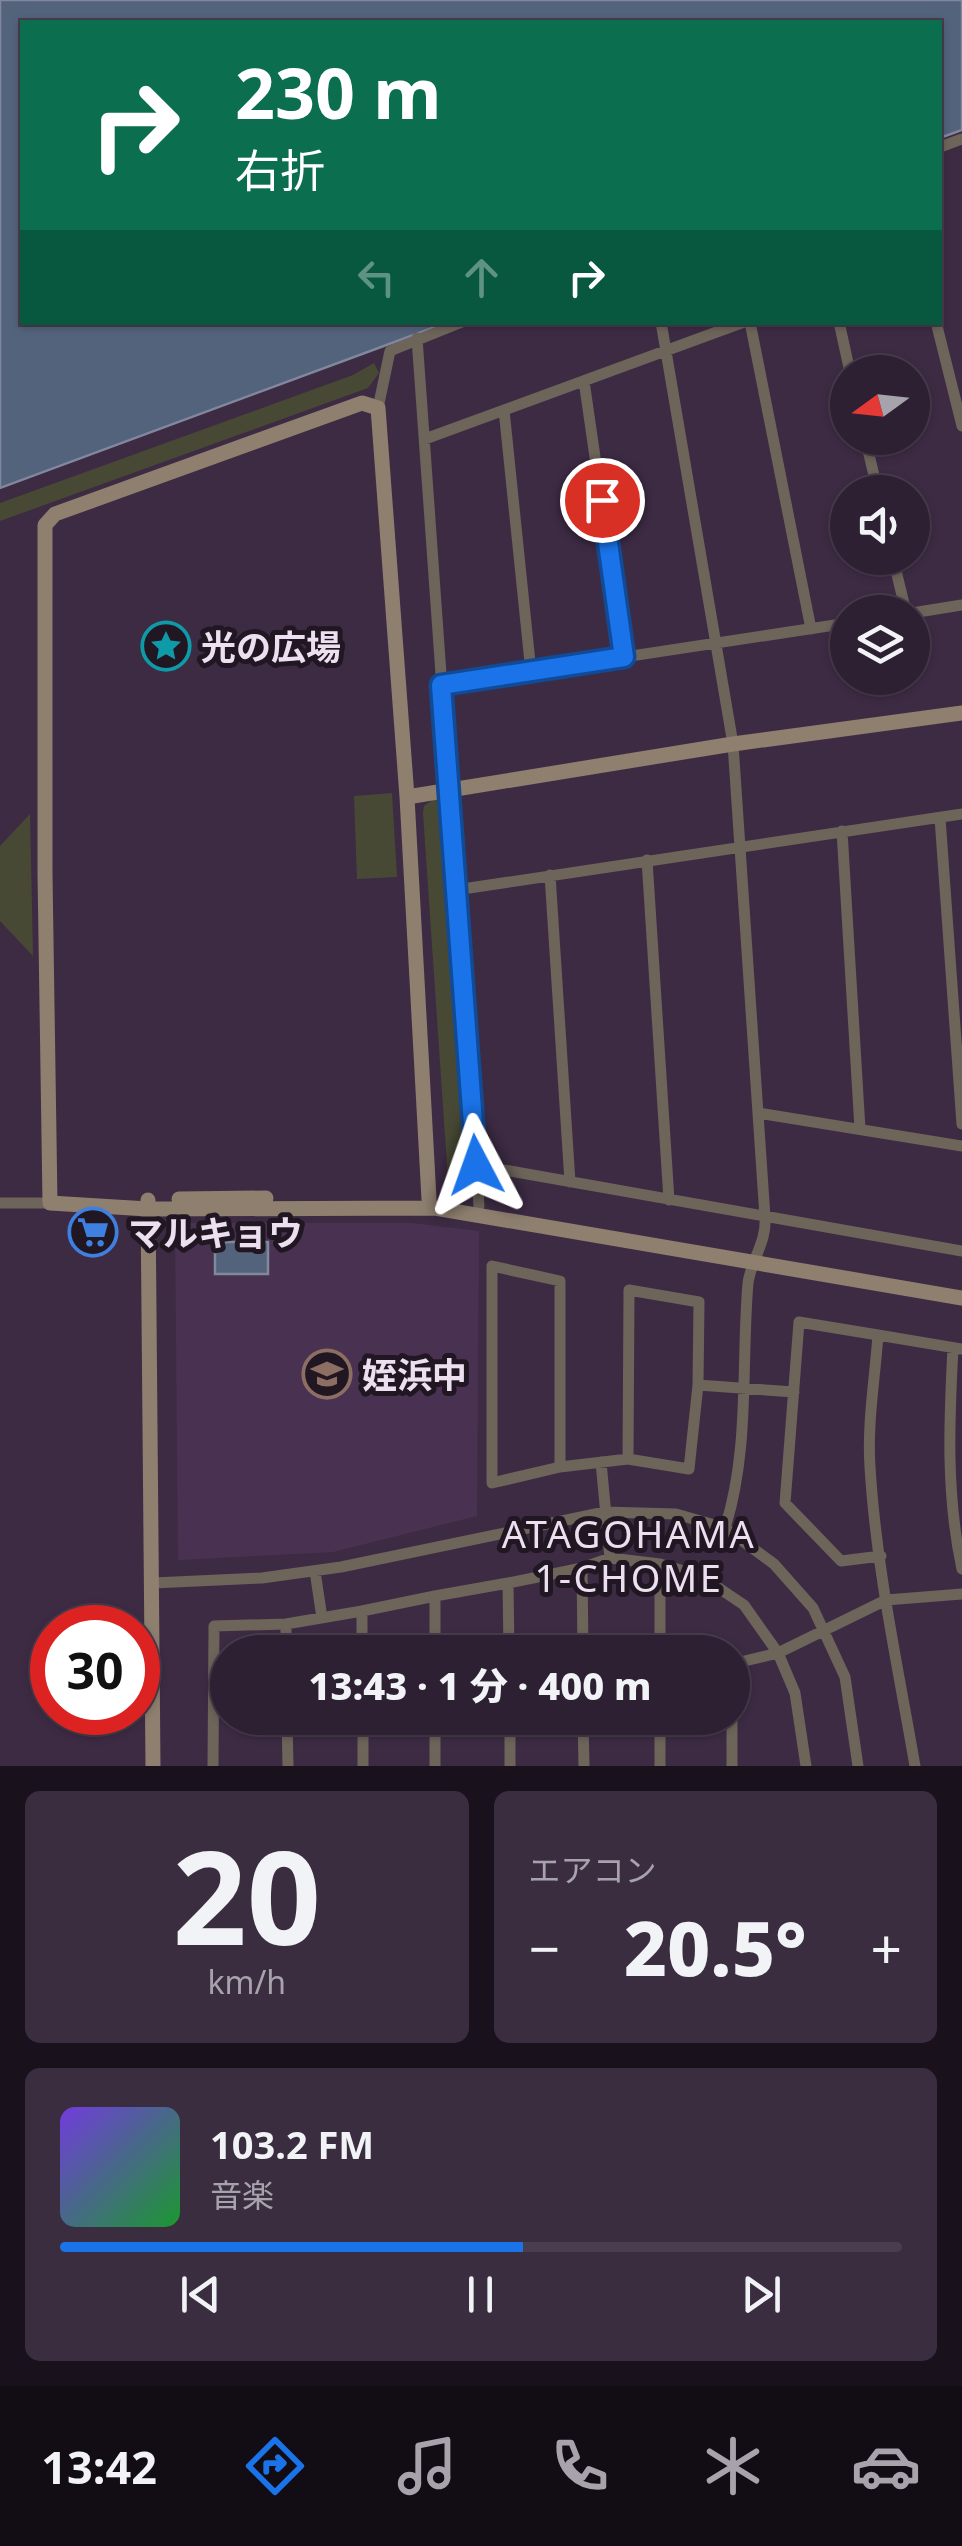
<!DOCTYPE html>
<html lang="ja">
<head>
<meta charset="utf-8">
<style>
  :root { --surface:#2e2033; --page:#3a2d3f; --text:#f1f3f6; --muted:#a7a3ac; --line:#493e4e; --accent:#1a73e8 }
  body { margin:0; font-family:"Noto Sans","Noto Sans JP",sans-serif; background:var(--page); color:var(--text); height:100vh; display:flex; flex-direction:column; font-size:38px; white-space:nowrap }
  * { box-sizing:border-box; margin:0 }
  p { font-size:32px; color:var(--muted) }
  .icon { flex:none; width:55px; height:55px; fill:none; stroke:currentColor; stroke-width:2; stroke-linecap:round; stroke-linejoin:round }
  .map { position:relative; height:1766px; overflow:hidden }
  .sheet { display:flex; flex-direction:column; gap:25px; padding:25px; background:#19121c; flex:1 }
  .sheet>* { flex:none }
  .top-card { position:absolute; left:20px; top:20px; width:922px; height:305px; border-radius:0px; box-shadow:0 2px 8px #0004,0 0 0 2px var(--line); background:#0b6e4f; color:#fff; overflow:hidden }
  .needle { width:65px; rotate:255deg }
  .tools { position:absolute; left:830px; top:355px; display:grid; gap:20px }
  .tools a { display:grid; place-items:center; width:100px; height:100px; border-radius:50%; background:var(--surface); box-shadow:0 2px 8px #0004,0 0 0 2px var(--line); font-size:50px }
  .speed { position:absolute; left:30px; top:1605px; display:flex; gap:20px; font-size:50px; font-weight:700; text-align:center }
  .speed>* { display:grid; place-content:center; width:130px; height:130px; border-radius:50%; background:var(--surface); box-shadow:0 2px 8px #0004,0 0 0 2px var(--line); line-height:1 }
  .speed .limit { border:15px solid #d22; background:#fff; color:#111 }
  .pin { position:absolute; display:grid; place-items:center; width:85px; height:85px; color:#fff; margin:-42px; border:5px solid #fff; border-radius:50%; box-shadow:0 2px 10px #0007 }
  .me { position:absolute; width:110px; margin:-55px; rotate:356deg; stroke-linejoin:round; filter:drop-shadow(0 0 8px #0008) }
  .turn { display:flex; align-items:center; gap:35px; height:210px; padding:0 50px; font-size:45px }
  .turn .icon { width:130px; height:130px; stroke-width:2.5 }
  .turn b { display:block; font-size:70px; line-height:85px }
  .lanes { display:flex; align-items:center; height:95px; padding:0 50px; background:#0003; justify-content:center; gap:50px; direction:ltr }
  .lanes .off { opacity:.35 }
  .big { font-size:75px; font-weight:800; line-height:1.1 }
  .sheet .card { flex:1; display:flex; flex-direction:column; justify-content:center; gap:15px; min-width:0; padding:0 35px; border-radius:15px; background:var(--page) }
  .sheet .dial { align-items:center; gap:0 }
  .dial b { font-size:130px; line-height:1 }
  .song { display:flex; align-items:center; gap:30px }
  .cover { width:120px; height:120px; border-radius:15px; background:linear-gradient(135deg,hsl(260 70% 55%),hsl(130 70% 35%)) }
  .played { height:10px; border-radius:5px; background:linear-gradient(90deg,var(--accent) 55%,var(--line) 55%) }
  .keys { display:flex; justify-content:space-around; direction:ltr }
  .heat { display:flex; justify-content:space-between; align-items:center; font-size:55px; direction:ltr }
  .sheet .tiles { flex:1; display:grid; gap:25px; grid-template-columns:1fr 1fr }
  .card:last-child { grid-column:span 2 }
  .trip { position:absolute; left:210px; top:1635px; width:540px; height:100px; border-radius:50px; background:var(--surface); box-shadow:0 2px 8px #0004,0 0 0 2px var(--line); font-weight:800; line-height:100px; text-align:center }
  .tab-bar { display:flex; height:160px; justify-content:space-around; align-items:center; background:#120d14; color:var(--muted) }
  .tab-bar .icon { width:70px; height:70px }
  .tab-bar .on { color:var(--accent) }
  .tab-bar b { font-size:45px; color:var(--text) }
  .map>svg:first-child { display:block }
  .built { fill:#493251 }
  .green { fill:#474934 }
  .water { fill:#53637b; stroke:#81889e; stroke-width:2.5 }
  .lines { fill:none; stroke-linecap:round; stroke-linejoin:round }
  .street { stroke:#6d645a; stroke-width:11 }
  .secondary { stroke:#8e7f6f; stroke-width:15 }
  .route-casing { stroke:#114b97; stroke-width:25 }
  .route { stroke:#1a73e8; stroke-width:18 }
  .labels { text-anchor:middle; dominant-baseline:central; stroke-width:10; stroke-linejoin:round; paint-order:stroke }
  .poi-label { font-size:35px; font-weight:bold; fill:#ece0f0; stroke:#201723; text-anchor:start }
  .neighbourhood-label { font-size:38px; letter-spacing:2.5px; fill:#ece0f0; stroke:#201723 }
</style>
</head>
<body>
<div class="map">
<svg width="962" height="1766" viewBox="0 0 962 1766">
  <rect width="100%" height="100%" fill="#3d2b44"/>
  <path class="built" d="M175,1223H411L479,1231L477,1516L333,1552L178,1560Z"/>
  <path class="green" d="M374,363L379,373L368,388L0,521V503L353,375Z
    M392,793L397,877L357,879L354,796Z
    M434,799L440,800L465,1182L456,1184L448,1180L423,813L424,806Z
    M30,814L33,956L0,921V846Z"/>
  <path class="water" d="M0,0H962V130L940,138V22H22V322L446,323L0,488Z
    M215,1242H268V1274H215Z"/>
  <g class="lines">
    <path class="street" d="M940,147L962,139
      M661,322L733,744L765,1217C767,1242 751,1260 748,1283C741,1365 750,1449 725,1528
      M750,322L811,629
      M839,322L850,372
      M936,322L962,426
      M417,338L479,1206
      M584,381L624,657
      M378,408L390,351L462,322
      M504,410L531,672
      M865,438L878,492
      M425,439L744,322
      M893,558L906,612
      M912,613L962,605
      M441,685L848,623
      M940,818L962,1124
      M842,831L860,1129
      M647,860L669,1200
      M550,875L570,1182
      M456,890L962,814
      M758,1113L962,1146
      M476,1165L962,1251
      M0,1203H50
      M878,1335L962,1349
      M953,1348C949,1423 946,1495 962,1569
      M628,1459L689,1469L698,1385
      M601,1462L610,1558
      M560,1467V1281L492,1266V1483L560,1467L628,1459L629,1290L699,1302L698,1385L794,1392
      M881,1556L841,1561L785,1503L799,1322L878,1335C875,1378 867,1424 870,1467C876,1567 898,1667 915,1766
      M660,1564L701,1576L744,1605L778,1653L795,1693L806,1766
      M315,1571L322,1618
      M153,1583L262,1578L341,1567L605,1512L676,1514L725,1528L774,1564L813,1608L845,1677L858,1766
      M508,1583L582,1568
      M362,1611L435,1596
      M286,1624V1652
      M435,1652V1596L508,1583L509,1652
      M583,1652L582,1568L610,1558L660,1564V1652
      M732,1664L778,1653L886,1600L962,1594
      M287,1718L288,1766
      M363,1718V1766
      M435,1718V1766
      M510,1718V1766
      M583,1718L584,1766
      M660,1718V1766
      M732,1718V1766
      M213,1766L214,1626L286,1624L362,1611V1652"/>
    <path class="secondary" d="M407,797L733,744L962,713
      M179,1199L266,1198
      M148,1200L153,1766
      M50,1203L45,873V525L55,514L362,403L378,408L407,797L429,1199
      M50,1203L148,1209L435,1208L962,1298"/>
  </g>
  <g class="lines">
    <g class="route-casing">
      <path id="route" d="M476,1165L441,685L624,657L602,500"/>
    </g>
    <use href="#route" class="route"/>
  </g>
  <defs>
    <g id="sight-ring" transform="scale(2.5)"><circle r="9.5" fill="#201723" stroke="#0f9aa8" stroke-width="1.5"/><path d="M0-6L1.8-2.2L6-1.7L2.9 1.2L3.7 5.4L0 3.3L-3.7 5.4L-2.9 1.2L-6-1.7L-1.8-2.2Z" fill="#0f9aa8"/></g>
    <g id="supermarket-ring" transform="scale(2.5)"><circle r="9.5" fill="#201723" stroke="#3f7fe0" stroke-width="1.5"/><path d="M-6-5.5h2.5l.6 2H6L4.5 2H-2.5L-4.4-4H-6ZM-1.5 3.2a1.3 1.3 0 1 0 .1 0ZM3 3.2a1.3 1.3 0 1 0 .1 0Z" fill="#3f7fe0"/></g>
    <g id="school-ring" transform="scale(2.5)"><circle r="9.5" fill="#201723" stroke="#8d6e63" stroke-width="1.5"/><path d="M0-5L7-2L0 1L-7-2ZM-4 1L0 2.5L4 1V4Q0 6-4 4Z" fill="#8d6e63"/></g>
  </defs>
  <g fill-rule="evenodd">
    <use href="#sight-ring" x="166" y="646"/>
    <use href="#supermarket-ring" x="93" y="1232"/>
    <use href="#school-ring" x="327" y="1374"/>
  </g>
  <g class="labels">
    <g class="poi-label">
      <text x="201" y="646">光の広場</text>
      <text x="128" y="1232">マルキョウ</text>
      <text x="362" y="1374">姪浜中</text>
    </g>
    <g class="neighbourhood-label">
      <text x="629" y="1533">ATAGOHAMA<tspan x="629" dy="44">1-CHOME</tspan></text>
    </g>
  </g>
</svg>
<div class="tools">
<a><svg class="needle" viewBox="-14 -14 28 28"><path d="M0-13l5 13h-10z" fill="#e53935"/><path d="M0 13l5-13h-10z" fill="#a7a3ac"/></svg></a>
<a><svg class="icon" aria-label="sound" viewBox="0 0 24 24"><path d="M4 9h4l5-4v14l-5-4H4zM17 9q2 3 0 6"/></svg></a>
<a><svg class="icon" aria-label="layers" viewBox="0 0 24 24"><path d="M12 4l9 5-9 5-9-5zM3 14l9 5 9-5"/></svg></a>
</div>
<div class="speed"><div class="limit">30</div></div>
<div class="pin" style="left:602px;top:500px;background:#d93025"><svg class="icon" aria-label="arrive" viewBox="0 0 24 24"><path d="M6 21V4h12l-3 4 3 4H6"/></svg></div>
<svg class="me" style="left:476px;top:1165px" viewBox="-20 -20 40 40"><path d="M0-17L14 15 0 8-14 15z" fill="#1a73e8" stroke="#fff" stroke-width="4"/></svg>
<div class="trip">13:43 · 1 分 · 400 m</div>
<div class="top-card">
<div class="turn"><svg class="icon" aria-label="right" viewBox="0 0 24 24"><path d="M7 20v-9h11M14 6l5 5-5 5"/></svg><div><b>230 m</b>右折</div></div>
<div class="lanes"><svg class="icon off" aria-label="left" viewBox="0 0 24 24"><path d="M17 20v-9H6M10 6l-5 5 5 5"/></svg><svg class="icon off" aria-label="ahead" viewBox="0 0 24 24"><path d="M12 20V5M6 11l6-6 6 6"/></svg><svg class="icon" aria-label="right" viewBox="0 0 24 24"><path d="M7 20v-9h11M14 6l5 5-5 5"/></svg></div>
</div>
</div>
<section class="sheet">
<div class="tiles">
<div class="card dial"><b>20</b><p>km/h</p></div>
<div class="card"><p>エアコン</p>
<div class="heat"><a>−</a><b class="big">20.5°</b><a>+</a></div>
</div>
<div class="card">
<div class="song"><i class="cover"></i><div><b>103.2 FM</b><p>音楽</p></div></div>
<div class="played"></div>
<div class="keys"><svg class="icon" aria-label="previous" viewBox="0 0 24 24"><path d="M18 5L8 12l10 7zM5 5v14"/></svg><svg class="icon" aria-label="pause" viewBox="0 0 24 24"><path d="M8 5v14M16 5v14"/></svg><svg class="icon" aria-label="next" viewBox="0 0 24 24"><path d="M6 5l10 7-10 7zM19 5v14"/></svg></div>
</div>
</div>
</section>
<nav class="tab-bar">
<b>13:42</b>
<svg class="icon on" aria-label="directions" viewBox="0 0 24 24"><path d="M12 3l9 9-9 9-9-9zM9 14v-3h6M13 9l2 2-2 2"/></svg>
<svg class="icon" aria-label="music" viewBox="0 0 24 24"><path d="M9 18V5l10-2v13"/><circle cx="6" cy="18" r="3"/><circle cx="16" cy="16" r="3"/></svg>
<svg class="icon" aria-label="phone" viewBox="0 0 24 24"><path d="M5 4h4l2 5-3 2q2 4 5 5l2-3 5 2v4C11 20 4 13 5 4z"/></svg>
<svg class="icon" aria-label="climate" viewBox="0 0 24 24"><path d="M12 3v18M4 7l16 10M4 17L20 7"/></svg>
<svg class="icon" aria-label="car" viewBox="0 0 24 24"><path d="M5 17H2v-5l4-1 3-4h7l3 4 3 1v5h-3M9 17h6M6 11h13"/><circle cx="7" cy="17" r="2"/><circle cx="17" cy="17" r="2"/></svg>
</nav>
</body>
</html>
